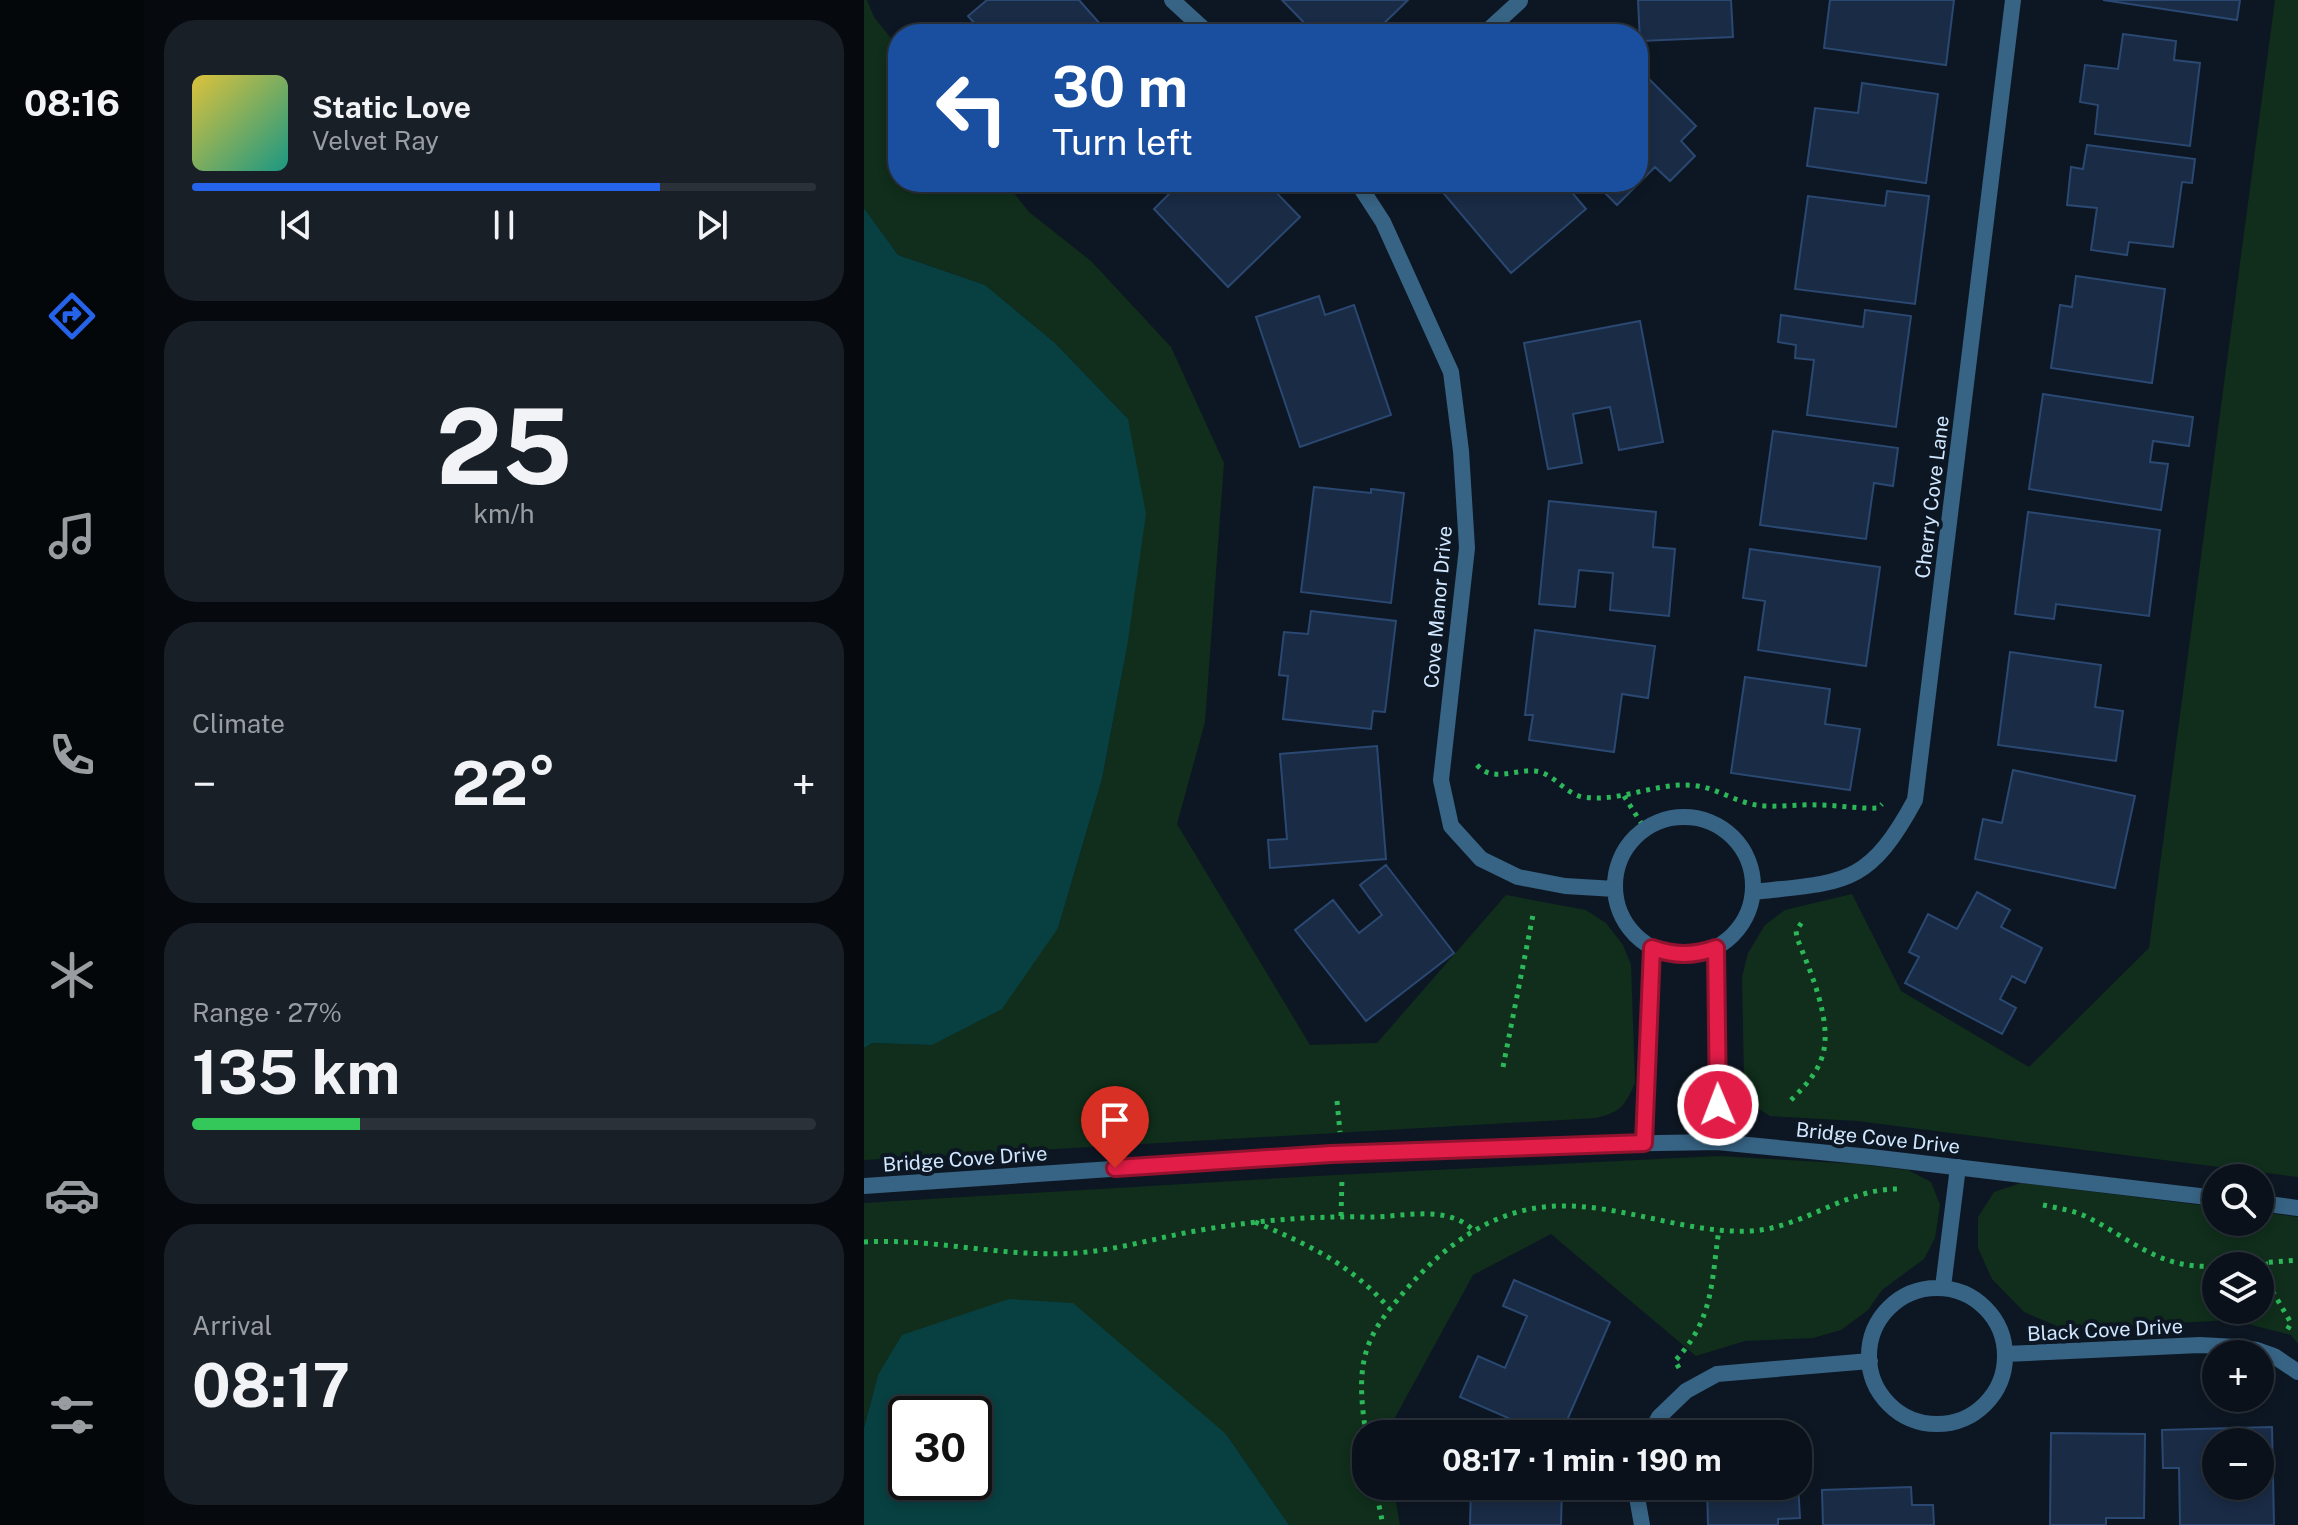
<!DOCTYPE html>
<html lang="en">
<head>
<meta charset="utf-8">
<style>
  :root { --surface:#0a111a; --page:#181f27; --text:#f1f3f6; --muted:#999da2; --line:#2a3139; --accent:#2563eb }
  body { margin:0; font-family:"Public Sans",sans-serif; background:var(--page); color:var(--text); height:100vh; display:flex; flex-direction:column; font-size:30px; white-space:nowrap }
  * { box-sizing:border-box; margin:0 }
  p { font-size:26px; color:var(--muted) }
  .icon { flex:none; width:44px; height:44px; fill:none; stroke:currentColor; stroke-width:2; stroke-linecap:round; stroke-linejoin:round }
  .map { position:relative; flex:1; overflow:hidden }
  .side { display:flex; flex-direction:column; gap:20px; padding:20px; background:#06090e; width:720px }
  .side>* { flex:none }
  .hud { position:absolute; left:24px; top:24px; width:760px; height:168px; border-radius:32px; box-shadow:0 4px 12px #0003,0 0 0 2px var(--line); background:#1a4fa0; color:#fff; overflow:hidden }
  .fabs { position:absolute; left:1338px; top:1164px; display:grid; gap:16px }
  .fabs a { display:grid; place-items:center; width:72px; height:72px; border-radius:50%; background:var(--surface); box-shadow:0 4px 12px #0003,0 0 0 2px var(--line); font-size:40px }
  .speed { position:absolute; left:24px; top:1396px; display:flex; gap:16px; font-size:40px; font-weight:700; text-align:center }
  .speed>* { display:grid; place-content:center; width:104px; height:104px; border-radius:50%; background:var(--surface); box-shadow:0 4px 12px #0003,0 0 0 2px var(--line); line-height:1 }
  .speed .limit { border:4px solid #111; border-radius:12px; background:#fff; color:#111 }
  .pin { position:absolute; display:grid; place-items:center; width:68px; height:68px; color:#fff; margin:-82px -34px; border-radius:50% 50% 50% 0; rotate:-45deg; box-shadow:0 0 8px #0007 }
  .pin .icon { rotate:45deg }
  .me { position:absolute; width:88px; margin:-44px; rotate:359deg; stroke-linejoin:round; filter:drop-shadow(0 0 6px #0008) }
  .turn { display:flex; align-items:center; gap:28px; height:168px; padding:0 32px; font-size:36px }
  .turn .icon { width:104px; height:104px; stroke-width:2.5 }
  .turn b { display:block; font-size:56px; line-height:68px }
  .big { font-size:60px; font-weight:700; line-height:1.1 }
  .side .card { flex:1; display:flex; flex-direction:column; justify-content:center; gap:12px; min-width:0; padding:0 28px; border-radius:32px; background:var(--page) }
  .side .dial { align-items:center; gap:0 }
  .dial b { font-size:104px; line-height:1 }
  .song { display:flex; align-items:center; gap:24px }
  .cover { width:96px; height:96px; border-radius:12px; background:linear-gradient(135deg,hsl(50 70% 55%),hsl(170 70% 35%)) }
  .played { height:8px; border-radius:4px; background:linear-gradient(90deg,var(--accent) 75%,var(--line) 75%) }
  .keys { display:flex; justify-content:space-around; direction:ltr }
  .heat { display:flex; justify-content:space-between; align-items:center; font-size:44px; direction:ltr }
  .charge { height:12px; border-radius:6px; background:linear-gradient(90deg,#34c759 27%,var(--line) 0) }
  .trip { position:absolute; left:488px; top:1420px; width:460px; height:80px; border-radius:32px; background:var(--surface); box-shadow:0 4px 12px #0003,0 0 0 2px var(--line); font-weight:700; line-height:80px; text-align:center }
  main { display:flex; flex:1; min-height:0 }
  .menu { display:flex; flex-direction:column; width:144px; justify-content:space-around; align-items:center; background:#04070a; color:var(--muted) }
  .menu .icon { width:56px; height:56px }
  .menu .on { color:var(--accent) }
  .menu b { font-size:36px; color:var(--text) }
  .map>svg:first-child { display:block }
  .green { fill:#102e1b; fill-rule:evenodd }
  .water { fill:#084041; fill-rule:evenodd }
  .building { fill:#192b45; stroke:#2a4871; stroke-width:2; fill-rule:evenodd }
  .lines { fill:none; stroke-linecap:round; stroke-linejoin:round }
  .path { stroke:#2bb859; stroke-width:5; stroke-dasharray:4 6; stroke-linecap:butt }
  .minor { stroke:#376384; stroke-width:16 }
  .tertiary { stroke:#376384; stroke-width:16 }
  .route-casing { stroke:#92132f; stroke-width:20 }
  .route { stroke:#e11d48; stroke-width:14 }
  .labels { text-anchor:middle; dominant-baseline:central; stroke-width:8; stroke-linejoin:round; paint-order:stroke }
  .street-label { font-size:20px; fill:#d0e7ff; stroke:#0d1723 }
</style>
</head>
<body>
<main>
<nav class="menu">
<b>08:16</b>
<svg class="icon on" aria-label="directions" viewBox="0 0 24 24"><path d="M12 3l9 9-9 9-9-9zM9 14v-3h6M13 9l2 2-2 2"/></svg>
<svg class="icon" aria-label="music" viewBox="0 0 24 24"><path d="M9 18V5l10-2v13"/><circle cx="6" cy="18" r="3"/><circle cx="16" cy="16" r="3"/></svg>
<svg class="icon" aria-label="phone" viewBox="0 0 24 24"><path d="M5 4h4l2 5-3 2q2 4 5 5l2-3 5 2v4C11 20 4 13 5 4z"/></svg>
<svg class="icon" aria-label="climate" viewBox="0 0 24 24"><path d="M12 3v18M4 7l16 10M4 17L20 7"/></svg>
<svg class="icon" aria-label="car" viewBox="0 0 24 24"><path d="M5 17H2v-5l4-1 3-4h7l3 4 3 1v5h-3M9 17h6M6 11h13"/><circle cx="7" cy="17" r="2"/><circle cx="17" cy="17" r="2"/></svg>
<svg class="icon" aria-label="filters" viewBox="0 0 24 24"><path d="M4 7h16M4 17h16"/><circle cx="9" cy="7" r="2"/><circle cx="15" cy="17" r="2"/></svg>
</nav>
<section class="side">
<div class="card">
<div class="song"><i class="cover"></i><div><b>Static Love</b><p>Velvet Ray</p></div></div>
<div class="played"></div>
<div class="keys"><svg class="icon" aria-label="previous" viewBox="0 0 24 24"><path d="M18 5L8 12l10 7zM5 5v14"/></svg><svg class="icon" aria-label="pause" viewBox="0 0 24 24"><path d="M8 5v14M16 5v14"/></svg><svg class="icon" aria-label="next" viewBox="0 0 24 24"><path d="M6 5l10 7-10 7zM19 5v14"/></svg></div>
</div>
<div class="card dial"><b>25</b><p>km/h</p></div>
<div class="card"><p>Climate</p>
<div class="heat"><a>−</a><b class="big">22°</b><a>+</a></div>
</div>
<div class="card"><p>Range · 27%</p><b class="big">135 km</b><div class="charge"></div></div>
<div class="card"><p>Arrival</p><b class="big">08:17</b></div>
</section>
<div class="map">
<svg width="1434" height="1525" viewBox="0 0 1434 1525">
  <rect width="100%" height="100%" fill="#0d1723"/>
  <path class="green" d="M0,0H3L10,17L34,47V182H141L165,212L227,261L307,347L360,463L341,722L313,824L446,1045L513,1043L642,895L722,910L742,923L759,945L767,965L771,1083C761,1106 757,1112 732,1118L0,1160V1048L8,1043L68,1045L194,928L238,779L263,647L264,419L191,343L121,285L34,255L0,208Z
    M1411,0H1434V1177L993,1121L906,1116L895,1109L882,1094L880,1077L878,977L884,953L901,925L921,910L988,894L1037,991L1165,1067L1285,948Z
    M854,1156L993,1164L1044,1170L1067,1182L1076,1205L1071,1238L1060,1259L1018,1290L1004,1310L977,1330L949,1338L881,1341L832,1356L687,1234L609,1275L522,1434H502V1486H529L536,1525H425L362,1434L14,1375L0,1428V1203L453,1176Z
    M1157,1183L1352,1207V1222H1396V1212L1434,1217V1344L1427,1335L1368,1320L1200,1329L1160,1312L1128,1279L1114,1248V1217L1130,1192ZM1352,1266H1396V1310H1352Z"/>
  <path class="water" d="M0,208L34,255L121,285L191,343L264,419L282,514L263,647L238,779L194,928L138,1009L68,1045L8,1043L0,1048Z
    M145,1299L209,1303L362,1434L425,1525H0V1428L14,1375L38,1335ZM42,1414H110V1482H42Z"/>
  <path class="building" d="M123,0H215L245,34H120L104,16Z
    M418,0H544L509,34H451Z
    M774,0H867L869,37L776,41Z
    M966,0H1090L1082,65L960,48Z
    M1239,0H1376L1373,20Z
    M1259,34L1312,41L1310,60L1336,63L1326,146L1231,134L1234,105L1216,102L1221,65L1254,69Z
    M774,68L832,126L817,141L831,156L806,181L791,167L753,205L730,182H774Z
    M998,83L1074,94L1062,183L943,166L951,108L994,113Z
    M1223,145L1331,159L1328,183L1318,182L1309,247L1265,242L1263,255L1227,250L1233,208L1203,205L1207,167L1219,169Z
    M317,182H402L436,217L364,287L290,209Z
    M570,182H699L722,209L647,273Z
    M1023,191L1065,196L1051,304L931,289L944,196L1021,206Z
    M1212,276L1301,289L1288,383L1187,368L1196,305L1208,307Z
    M455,296L461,315L490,305L527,415L436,447L392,317Z
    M1001,310L1047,316L1032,427L943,415L950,360L931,358L932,345L914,342L917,315L999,327Z
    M776,321L799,442L755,450L746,407L709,414L718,463L684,469L660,343Z
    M1179,394L1329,417L1325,446L1289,441L1286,462L1304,464L1297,510L1165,489Z
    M909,431L1034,448L1029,486L1010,483L1002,539L896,525Z
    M450,487L507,493V489L540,493L527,603L437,592Z
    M685,501L792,512L789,547L811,549L805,616L746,610L749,573L715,570L711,607L675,604Z
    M1164,512L1296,530L1285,616L1192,604L1190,619L1151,614Z
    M886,549L1016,567L1002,666L894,650L901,601L879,598Z
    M447,611L532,621L521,712L509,711L507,729L419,719L424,676L415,675L420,632L444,634Z
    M671,630L791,646L784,698L758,694L750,752L665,740L669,715H661Z
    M1146,652L1237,665L1231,707L1259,711L1252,761L1134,745Z
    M881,677L966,689L961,724L996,729L986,790L867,773Z
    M513,746L522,859L406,868L404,840L423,839L416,754Z
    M1149,770L1271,796L1251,888L1111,859L1119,819L1138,823Z
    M522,865L590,953L502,1021L431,930L469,900L495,933L518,915L496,885Z
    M1113,892L1146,910L1137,927L1178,948L1161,983L1148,976L1136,999L1152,1008L1138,1034L1041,983L1055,957L1045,952L1064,914L1093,929Z
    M650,1280L746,1322L697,1434H681L596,1397L614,1356L641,1368L663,1316L639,1306Z
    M1408,1427L1410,1525H1316L1315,1468H1299L1298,1430ZM1352,1442H1396V1486H1352Z
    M1187,1433L1281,1434L1280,1518H1242V1525H1186Z
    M934,1483L936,1518L914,1519V1525H844L843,1486H934Z
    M607,1486H698L697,1525H606Z
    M1047,1487L1048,1505H1069L1070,1525H959L958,1490Z"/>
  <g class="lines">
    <path class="path" d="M613,765C629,783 650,769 671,771C690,773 701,794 719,797C758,803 795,780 834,786C854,789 872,802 892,805C911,808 934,804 953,805C974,805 994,809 1014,808L1018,804
      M760,796L781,829
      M639,1067L669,915
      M927,1100C939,1088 951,1076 957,1060C971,1025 946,971 933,938L932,931L940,919
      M473,1101L476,1132
      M1179,1205C1193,1208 1208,1210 1221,1216C1268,1239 1295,1270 1352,1266
      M477,1216L478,1178
      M391,1222C445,1245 485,1263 525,1308
      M0,1242C71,1238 140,1258 212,1253C254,1250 295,1237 337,1230C395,1220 446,1216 506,1217C539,1217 584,1204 610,1231
      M1401,1262L1409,1292L1427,1323L1421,1334
      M1355,1266L1434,1260
      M815,1368L811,1361C850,1318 847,1284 855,1229
      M502,1434C498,1407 494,1376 503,1349C509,1330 522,1313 535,1298C575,1249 627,1208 693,1206C759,1204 821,1234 887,1231C940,1228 983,1187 1038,1189
      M511,1486L519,1525"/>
    <path class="minor" d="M308,0L345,34
      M620,34L656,1
      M493,182L519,222L587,372L597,451L603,548L577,780L587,826L617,859L654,877L701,886L751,889
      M751 886a69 69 0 1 1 138 0a69 69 0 1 1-138 0Z
      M889,892C980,882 1004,887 1051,800L1149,0
      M852,948L853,1142
      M780,1143L788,948
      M1079,1287L1094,1167
      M1005 1356a68 68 0 1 1 136 0a68 68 0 1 1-136 0Z
      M1141,1354L1336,1345L1372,1347L1393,1350L1410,1356L1434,1372
      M786,1434L795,1417L822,1391L853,1374L1006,1361
      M771,1486L778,1525"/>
    <path class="tertiary" d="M0,1186L467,1154L682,1145L853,1142L1007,1157L1352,1198
      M1396,1203L1434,1208"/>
  </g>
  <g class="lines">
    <g class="route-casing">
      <path id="route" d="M251,1168L467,1154L780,1143L788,948C811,956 829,956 852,948L854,1105"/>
    </g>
    <use href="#route" class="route"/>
  </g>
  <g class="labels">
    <g class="street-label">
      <text transform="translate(1068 497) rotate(-83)">Cherry Cove Lane</text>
      <text transform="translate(574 607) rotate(-85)">Cove Manor Drive</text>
      <text transform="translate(1014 1138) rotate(6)">Bridge Cove Drive</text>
      <text transform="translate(101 1159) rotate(-4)">Bridge Cove Drive</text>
      <text transform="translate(1241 1330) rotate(-3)">Black Cove Drive</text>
    </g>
  </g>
</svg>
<div class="fabs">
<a><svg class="icon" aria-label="search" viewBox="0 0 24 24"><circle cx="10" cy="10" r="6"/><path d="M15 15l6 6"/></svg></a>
<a><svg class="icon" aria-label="layers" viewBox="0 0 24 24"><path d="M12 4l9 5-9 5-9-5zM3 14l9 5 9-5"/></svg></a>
<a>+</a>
<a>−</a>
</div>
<div class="speed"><div class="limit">30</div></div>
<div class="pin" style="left:251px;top:1168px;background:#d93025"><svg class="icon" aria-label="arrive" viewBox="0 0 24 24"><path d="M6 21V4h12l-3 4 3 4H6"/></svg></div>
<svg class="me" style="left:854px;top:1105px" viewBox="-20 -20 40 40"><circle r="17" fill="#e11d48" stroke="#fff" stroke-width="3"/><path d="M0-11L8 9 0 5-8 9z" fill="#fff"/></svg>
<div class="trip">08:17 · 1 min · 190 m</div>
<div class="hud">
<div class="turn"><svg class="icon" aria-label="left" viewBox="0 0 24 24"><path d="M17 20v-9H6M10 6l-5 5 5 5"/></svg><div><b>30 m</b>Turn left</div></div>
</div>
</div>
</main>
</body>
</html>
